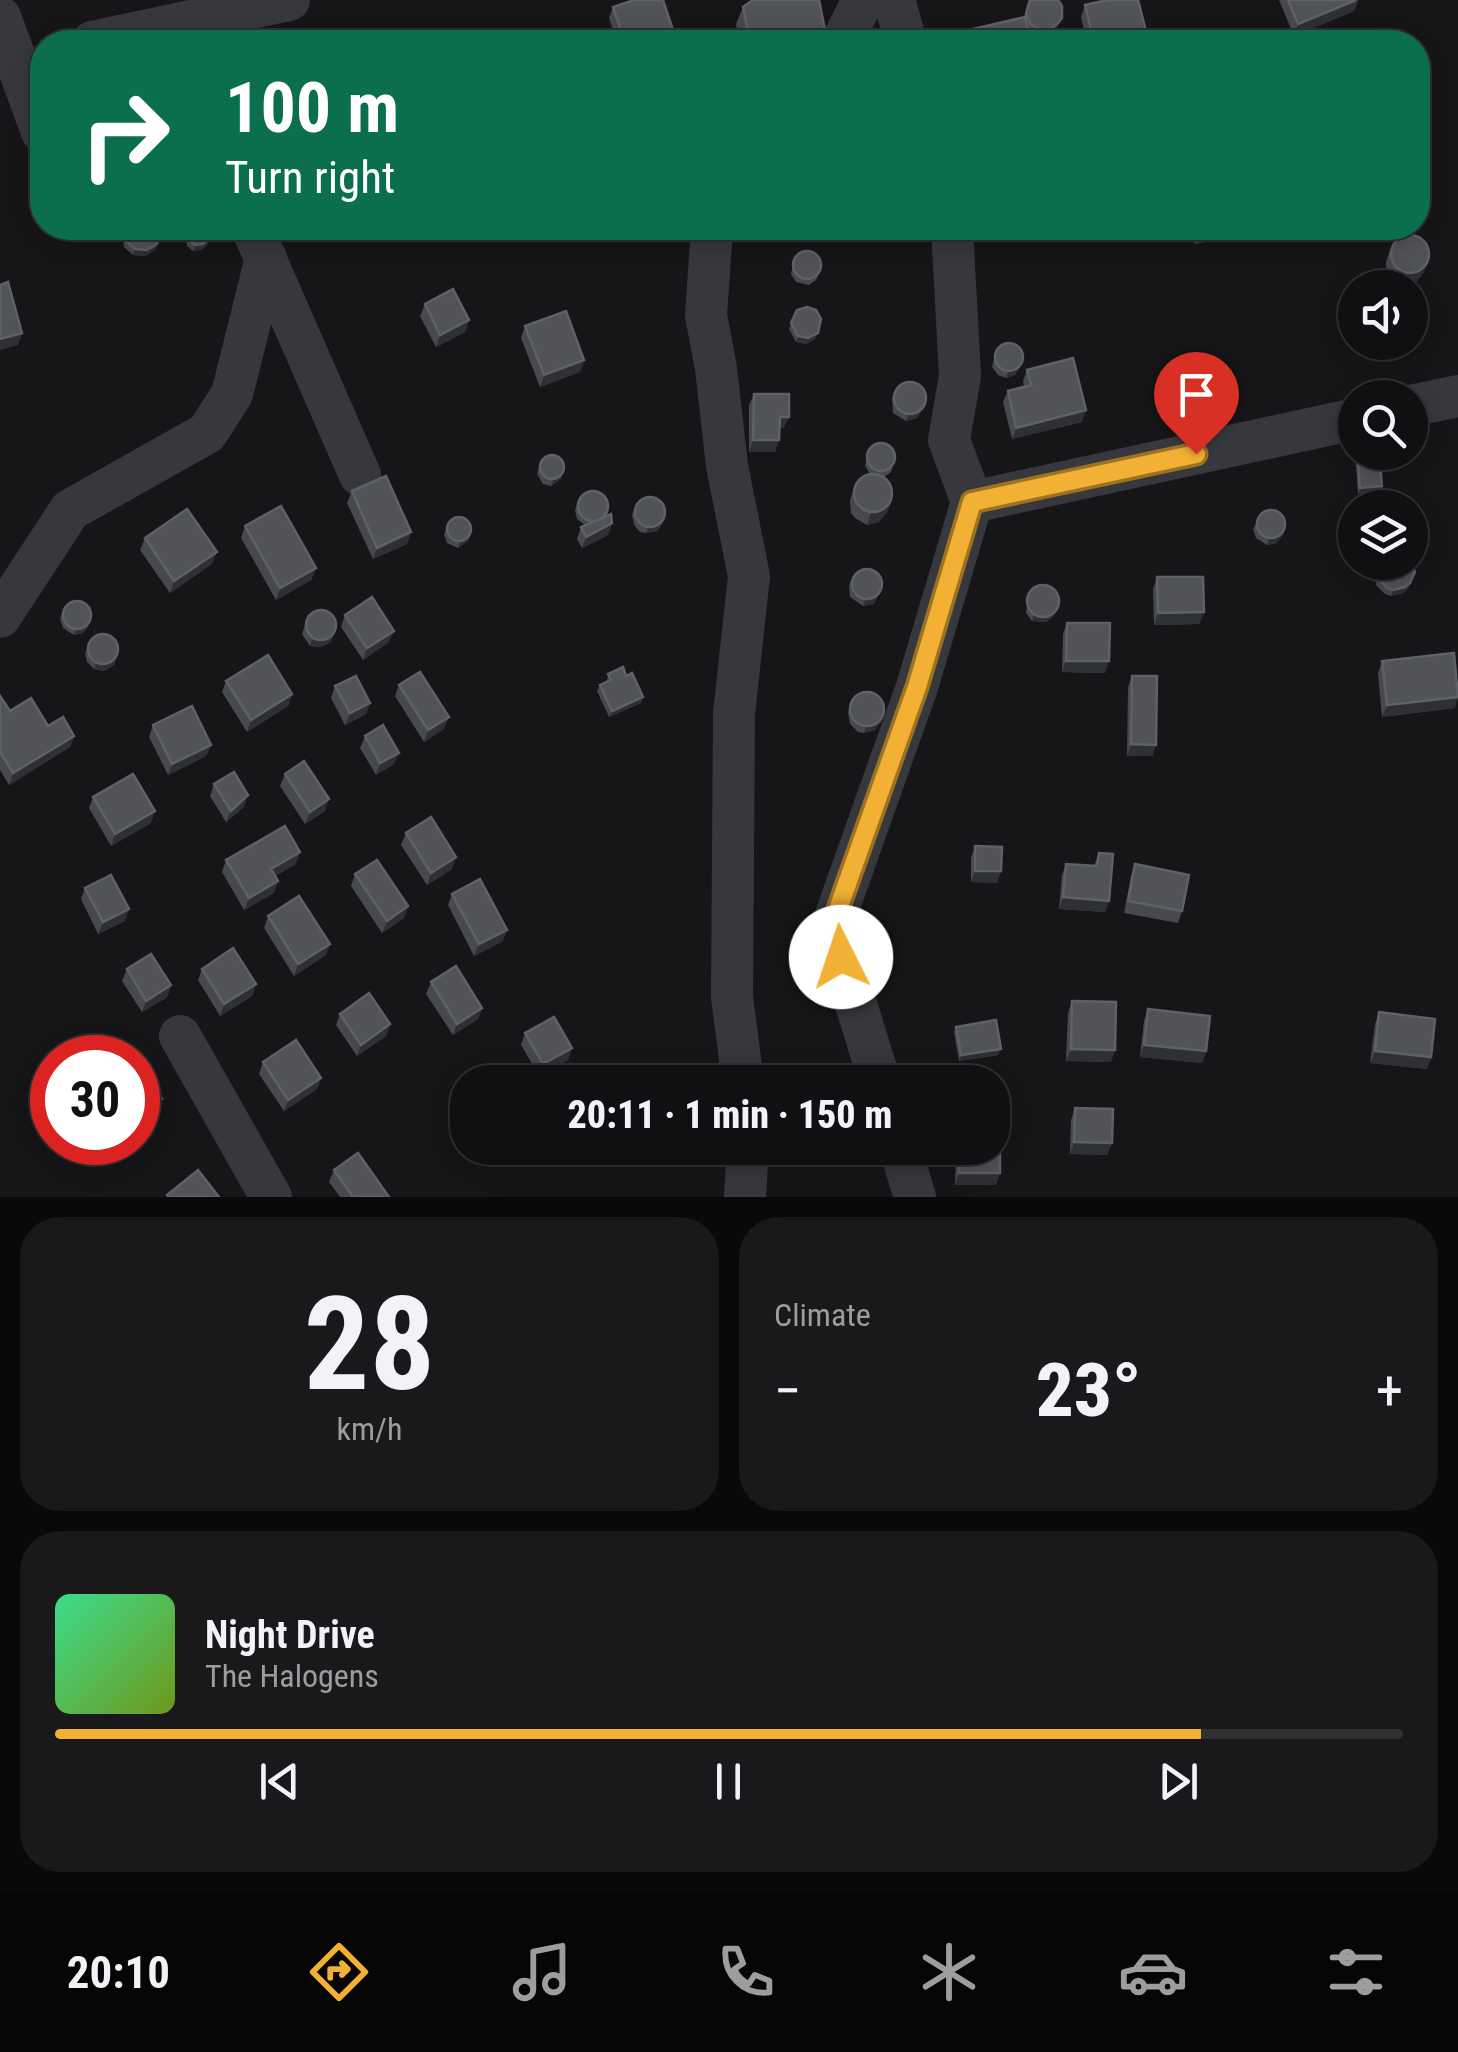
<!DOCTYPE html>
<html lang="en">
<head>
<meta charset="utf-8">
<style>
  :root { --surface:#101012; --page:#19191b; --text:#f1f3f6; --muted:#9c9d9f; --line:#303032; --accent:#f2b134 }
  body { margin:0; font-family:"Roboto Condensed",sans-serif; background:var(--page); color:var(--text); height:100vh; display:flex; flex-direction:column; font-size:38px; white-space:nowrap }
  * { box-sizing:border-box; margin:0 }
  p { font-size:32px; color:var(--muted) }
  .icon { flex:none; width:55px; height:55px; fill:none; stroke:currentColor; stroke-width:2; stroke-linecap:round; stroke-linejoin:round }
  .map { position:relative; height:1197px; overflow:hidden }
  .details { display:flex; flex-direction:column; gap:20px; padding:20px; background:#09090a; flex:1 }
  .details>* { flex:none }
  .top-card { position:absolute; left:30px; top:30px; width:1400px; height:210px; border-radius:40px; box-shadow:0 5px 25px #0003,0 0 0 2px var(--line); background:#0b6e4f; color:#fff; overflow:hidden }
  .buttons { position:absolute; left:1338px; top:270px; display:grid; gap:20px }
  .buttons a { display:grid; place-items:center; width:90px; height:90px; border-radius:50%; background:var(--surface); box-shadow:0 5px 25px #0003,0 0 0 2px var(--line); font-size:50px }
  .speed { position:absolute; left:30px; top:1035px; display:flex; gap:20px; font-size:50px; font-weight:700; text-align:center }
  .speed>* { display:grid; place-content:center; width:130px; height:130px; border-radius:50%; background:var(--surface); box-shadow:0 5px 25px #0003,0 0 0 2px var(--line); line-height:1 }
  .speed .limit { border:15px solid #d22; background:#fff; color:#111 }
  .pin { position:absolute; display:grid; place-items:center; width:85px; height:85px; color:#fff; margin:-102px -42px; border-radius:50% 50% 50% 0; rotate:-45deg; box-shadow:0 0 10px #0007 }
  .pin .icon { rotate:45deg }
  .me { position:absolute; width:110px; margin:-55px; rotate:356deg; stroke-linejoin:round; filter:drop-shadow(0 0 8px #0008) }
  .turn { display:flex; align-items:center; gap:35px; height:210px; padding:0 30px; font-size:45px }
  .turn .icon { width:130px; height:130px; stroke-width:2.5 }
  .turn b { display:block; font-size:70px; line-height:85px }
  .big { font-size:75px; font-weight:800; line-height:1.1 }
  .details .card { flex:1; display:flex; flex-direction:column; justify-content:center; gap:15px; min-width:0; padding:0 35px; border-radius:40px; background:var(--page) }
  .details .dial { align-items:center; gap:0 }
  .dial b { font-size:130px; line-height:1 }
  .song { display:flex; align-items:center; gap:30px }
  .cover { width:120px; height:120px; border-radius:15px; background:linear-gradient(135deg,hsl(150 70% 55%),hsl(80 70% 35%)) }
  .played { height:10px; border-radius:5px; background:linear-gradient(90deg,var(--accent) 85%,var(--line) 85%) }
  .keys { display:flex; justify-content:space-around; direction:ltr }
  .heat { display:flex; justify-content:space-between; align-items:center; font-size:55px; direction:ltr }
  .details .tiles { flex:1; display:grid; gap:20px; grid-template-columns:1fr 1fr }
  .card:last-child { grid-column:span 2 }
  .trip { position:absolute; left:450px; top:1065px; width:560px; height:100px; border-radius:40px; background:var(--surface); box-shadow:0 5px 25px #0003,0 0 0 2px var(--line); font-weight:800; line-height:100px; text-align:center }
  .menu { display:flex; height:160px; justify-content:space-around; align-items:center; background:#060607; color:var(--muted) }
  .menu .icon { width:70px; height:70px }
  .menu .selected { color:var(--accent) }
  .menu b { font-size:45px; color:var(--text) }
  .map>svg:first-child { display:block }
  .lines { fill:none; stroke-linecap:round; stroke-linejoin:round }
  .minor { stroke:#37383d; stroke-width:42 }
  .wall { fill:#47494d }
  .shaded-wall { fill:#2f3033 }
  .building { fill:#525359; stroke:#5f6168; stroke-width:2.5 }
  .route-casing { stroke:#9d7322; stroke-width:25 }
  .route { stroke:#f2b134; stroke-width:18 }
</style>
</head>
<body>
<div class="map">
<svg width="1458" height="1197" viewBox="0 0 1458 1197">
  <rect width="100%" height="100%" fill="#161618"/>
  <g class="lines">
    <path class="minor" d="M894,0L906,42
      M0,17L42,132
      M92,42L289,0
      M842,42L863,0
      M252,228L360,475
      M712,228L706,315L716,368L727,466L749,576L734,714L732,997L743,1082
      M1410,406L1458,396
      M972,502L1355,419
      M0,617L70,510L207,433L232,394L266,258
      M180,1036L271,1197
      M880,1082L832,926L917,687L972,502L949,440L960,376L952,228
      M900,1148L915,1197
      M745,1197L748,1148"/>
  </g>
  <path class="wall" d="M751,0H819L826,35L824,42H740L736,24L743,7Z
    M1279,0H1358L1354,11L1294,36Z
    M1028,2L1059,24L1056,29L1046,36H1040L1029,31L1031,42H944L947,35L1024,17Z
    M1085,5L1148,39L1146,42H1087L1081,17Z
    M613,7L677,42H617L609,18Z
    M125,228L155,250L145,256L133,255L124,247L122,235Z
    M1181,228H1217L1208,241L1197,244L1186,239L1183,235Z
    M187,229L207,245L201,250L193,251L187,246L185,235Z
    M1390,250L1424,272L1416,282L1404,285L1392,280L1386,269V262Z
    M794,259L819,274L816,280L809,285L796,282L791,274Z
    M425,304L469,320L465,332L436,347L420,316Z
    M797,310L815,339L806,344L796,342L789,329Z
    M525,326L584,360L580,372L540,387L521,338Z
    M996,351L1021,364L1015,375L1006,378L998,375L992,367Z
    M1027,370L1082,422L1012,439L1003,402L1008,391L1024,387L1023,381Z
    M1196,375L1231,381L1224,397L1214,403H1208L1198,398L1193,387Z
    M894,392L926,403L917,418L906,421L893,413L892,398Z
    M754,394L784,428H780L775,452H749V405Z
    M868,451L893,466L891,472L884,477L892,501L887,512L879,522L867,525L855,518L851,513L850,500L854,488L870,474L865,466Z
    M1355,452H1379L1382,486L1380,492L1358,494Z
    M541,460L561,479L551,486L543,484L537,474Z
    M352,491L411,532L407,544L373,559L347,503Z
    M577,504L607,516L612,523L608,535L582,548L577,539L581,527L585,525L577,519L575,510Z
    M634,509L663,523L657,531L646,533L640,532L634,525L632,515Z
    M448,522L470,535L468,541L458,548L447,543L444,535Z
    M1256,523L1285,529L1283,535L1276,543L1267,545L1256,538L1253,529Z
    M245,526L316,568L311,580L276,600L241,538Z
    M145,538L212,564L170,593L140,550Z
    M1377,567L1415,572L1408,589L1403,593L1391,596L1385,594L1376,585L1375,573Z
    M1157,577L1204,612L1199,624L1154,625L1153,589Z
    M851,580L883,584L874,604L863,606L850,597L849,586Z
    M1029,592L1054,616L1046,622L1032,621L1026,613Z
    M62,613L89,625L83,633L74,635L63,628L60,619Z
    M309,614L333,635L331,642L321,647L310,646L302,634Z
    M345,615L389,642L363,660L341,627Z
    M1067,623L1105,673L1062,672L1063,634Z
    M88,647L116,658L114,665L104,671L94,669L87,662L85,653Z
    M1382,661L1455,708L1382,717L1378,673Z
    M608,674L626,676L643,697L641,703L609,717L597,691L600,685L607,682Z
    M1132,676L1156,745L1152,756H1127L1128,687Z
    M226,681L292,694L288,706L247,732L222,692Z
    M399,685L444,729L424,742L395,696Z
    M335,686L370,703L366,714L345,725L331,698Z
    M0,696L10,711L74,736L70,747L9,785L0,770Z
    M852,701L882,721L875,730L864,733L858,732L850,724L848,712Z
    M153,725L211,745L206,756L168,775L149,737Z
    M365,736L394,764L376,775L360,748Z
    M285,774L325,811L305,824L280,786Z
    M214,784L244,807L226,822L210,796Z
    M93,797L151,823L111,846L89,808Z
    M406,833L452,869L427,885L401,845Z
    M975,846L1001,871L997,883L971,882V858Z
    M1099,853L1105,912L1059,909L1062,875L1066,864L1094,866Z
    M226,860L296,864L275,876L274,893L244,910L222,872Z
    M1135,864L1182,911L1178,923L1124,913L1131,876Z
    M355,874L408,906L404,918L382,933L351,886Z
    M85,888L125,921L98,934L81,899Z
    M452,894L503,941L474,956L448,905Z
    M268,916L326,955L294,976L264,928Z
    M127,969L171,985L167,997L142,1012L122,981Z
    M202,969L256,984L252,996L220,1016L198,980Z
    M431,982L482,1008L478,1019L453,1035L426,994Z
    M1072,1001L1111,1062L1066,1061L1068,1013Z
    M1148,1009L1206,1051L1202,1063L1140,1057L1144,1021Z
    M1379,1012L1431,1057L1427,1069L1370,1063L1375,1024Z
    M340,1014L390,1024L386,1036L357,1056L336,1025Z
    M956,1027L998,1055L959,1061L954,1032Z
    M525,1033L572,1048L568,1060L539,1076L521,1045Z
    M263,1062L321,1078L317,1089L284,1111L259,1074Z
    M1075,1108L1112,1143L1107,1155L1070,1154L1071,1120Z
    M956,1148H992L996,1185H955Z
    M334,1170L389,1197H340L329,1182Z"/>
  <path class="shaded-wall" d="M1358,0L1354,11L1294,36L1298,24Z
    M1062,18L1056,29L1046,36H1040L1042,30Z
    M826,35L824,42H790Z
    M783,228H833L830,236L779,237Z
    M1217,228L1208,241L1197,244L1199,238Z
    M209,239L207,245L201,250L193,251L195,245Z
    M157,244L155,250L145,256L133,255L135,249Z
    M1429,261L1424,272L1416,282L1404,285L1408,273Z
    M469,320L465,332L436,347L440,335Z
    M22,333L18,345L0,350V339Z
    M818,333L815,339L806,344L796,342L798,336Z
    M1023,358L1015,375L1006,378L1008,372Z
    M584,360L580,372L540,387L544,375Z
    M1227,391L1224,397L1214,403H1208L1210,397Z
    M926,403L917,418L906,421L908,415Z
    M1086,410L1082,422L1012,439L1016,428Z
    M780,417H789L784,428H776Z
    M753,440H779L775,452H749Z
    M563,473L561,479L551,486L553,480Z
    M1382,486L1380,492L1358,494L1360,488Z
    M892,501L887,512L879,522L867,525L871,513Z
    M666,517L657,531L646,533L648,527Z
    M612,523L608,535L582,548L586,537Z
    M1285,529L1283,535L1276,543L1267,545L1269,539Z
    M411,532L407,544L373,559L377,548Z
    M470,535L468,541L458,548L460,542Z
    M217,552L212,564L170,593L174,581Z
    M316,568L311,580L276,600L280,588Z
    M1410,583L1408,589L1403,593L1391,596L1393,590Z
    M883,584L874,604L863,606L865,600Z
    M1056,610L1054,616L1046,622L1032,621L1034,615Z
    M1204,612L1199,624L1154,625L1158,613Z
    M91,619L83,633L74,635L76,629Z
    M394,631L389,642L363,660L367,648Z
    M333,636L331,642L321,647L310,646L312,640Z
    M116,659L114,665L104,671L94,669L96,663Z
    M1066,661H1109L1105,673L1062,672Z
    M292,694L288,706L247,732L251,720Z
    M643,697L641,703L609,717L612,711Z
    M1458,697L1455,708L1382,717L1387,705Z
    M370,703L366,714L345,725L350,713Z
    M884,715L882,721L875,730L864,733L866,727Z
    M449,717L444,729L424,742L428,730Z
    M74,736L70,747L9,785L13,773Z
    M1131,744L1156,745L1152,756H1127Z
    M211,745L206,756L168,775L172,764Z
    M399,753L394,764L376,775L380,763Z
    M248,795L244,807L226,822L231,811Z
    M329,799L325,811L305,824L310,812Z
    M155,811L151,823L111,846L115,834Z
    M300,852L296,864L267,881L271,869Z
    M456,857L452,869L427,885L431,873Z
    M975,871H1001L997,883L971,882Z
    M278,881L274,893L244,910L249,898Z
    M1063,897L1109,901L1105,912L1059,909Z
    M408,906L404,918L382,933L387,921Z
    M129,909L125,921L98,934L103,922Z
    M507,930L503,941L474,956L479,944Z
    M330,944L326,955L294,976L298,964Z
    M256,984L252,996L220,1016L224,1004Z
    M171,985L167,997L142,1012L146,1001Z
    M482,1008L478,1019L453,1035L457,1024Z
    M390,1024L386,1036L357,1056L361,1045Z
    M1144,1045L1206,1051L1202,1063L1140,1057Z
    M572,1048L568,1060L539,1076L543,1064Z
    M1001,1049L998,1055L959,1061L961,1055Z
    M1071,1049L1115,1050L1111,1062L1066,1061Z
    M1375,1051L1431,1057L1427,1069L1370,1063Z
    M321,1078L317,1089L284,1111L288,1100Z
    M162,1099L158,1110L138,1121V1112Z
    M1074,1142L1112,1143L1107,1155L1070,1154Z
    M959,1173H1000L996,1185H955Z"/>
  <path class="building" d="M634,0H663L677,42H625L613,7Z
    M753,0H819L826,35L790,42H750L743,7Z
    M1030,0H1058L1062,6V18L1058,23L1049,30H1042L1031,25L1026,14Z
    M1107,0H1138L1148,39L1134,42H1094L1085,5Z
    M1288,0H1356L1298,24Z
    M1025,17L1031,42H948L947,35Z
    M125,228H159L161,232L157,244L147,250L135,249L126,241Z
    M188,228H209V239L203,244L195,245L189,240Z
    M1184,228H1216L1210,235L1199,238L1188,233Z
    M1391 254a19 19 0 1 1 38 0a19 19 0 1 1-38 0Z
    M793 265a14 14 0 1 1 28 0a14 14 0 1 1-28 0Z
    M8,282L22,333L0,339V285Z
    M1399,284L1411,288L1415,292L1419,303L1415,315L1410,318V288H1390Z
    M453,289L469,320L440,335L425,304Z
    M807,307L816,310L821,319L818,333L808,338L798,336L791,323L797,310Z
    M566,311L584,360L544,375L525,326Z
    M995 357a14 14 0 1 1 28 0a14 14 0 1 1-28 0Z
    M1073,358L1086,410L1016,428L1008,391L1031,385L1027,370Z
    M1196 379a17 17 0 1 1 34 0a17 17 0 1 1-34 0Z
    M894 398a16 16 0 1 1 32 0a16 16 0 1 1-32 0Z
    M754,394H789V417H780L779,440H753Z
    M867 457a14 14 0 1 1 28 0a14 14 0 1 1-28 0Z
    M1357,452H1379L1382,486L1360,488Z
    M540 467a12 12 0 1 1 24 0a12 12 0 1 1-24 0Z
    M854 493a19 19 0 1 1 38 0a19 19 0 1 1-38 0Z
    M386,476L411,532L377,548L352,491Z
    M578 506a15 15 0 1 1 30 0a15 15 0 1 1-30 0Z
    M635 512a15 15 0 1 1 30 0a15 15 0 1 1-30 0Z
    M281,506L316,568L280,588L245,526Z
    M187,509L217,552L174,581L145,538Z
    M1257 524a14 14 0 1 1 28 0a14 14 0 1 1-28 0Z
    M611,514L612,523L586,537L581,527Z
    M447 529a12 12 0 1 1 24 0a12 12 0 1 1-24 0Z
    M1410,559L1415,572L1410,583L1405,587L1393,590L1387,588L1379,579L1377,567L1380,562H1410Z
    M852 584a15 15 0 1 1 30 0a15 15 0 1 1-30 0Z
    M1157,577H1203L1204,612L1158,613Z
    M1027 601a16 16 0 1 1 32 0a16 16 0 1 1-32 0Z
    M372,597L394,631L367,648L345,615Z
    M63 615a14 14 0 1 1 28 0a14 14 0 1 1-28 0Z
    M306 625a15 15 0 1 1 30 0a15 15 0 1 1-30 0Z
    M1067,623H1110L1109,661H1066Z
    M88 649a15 15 0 1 1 30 0a15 15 0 1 1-30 0Z
    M1454,653L1458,697L1387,705L1382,661Z
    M268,655L292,694L251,720L226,681Z
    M623,667L626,676L632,673L643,697L612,711L600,685L611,680L608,674Z
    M420,672L449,717L428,730L399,685Z
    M356,676L370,703L350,713L335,686Z
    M1132,676H1157L1156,745L1131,744Z
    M850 709a17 17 0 1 1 34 0a17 17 0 1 1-34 0Z
    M0,696L10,711L31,698L48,726L63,717L74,736L13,773L0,752Z
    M192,706L211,745L172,764L153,725Z
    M383,725L399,753L380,763L365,736Z
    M304,761L329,799L310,812L285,774Z
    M234,772L248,795L231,811L214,784Z
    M133,774L155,811L115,834L93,797Z
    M431,817L456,857L431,873L406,833Z
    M285,826L300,852L271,869L278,881L249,898L226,860Z
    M975,846L1002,847L1001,871H975Z
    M1099,853L1113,854L1109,901L1063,897L1066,864L1097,866Z
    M377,860L408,906L387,921L355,874Z
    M1135,864L1189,875L1182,911L1128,901Z
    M111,875L129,909L103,922L85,888Z
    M480,879L507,930L479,944L452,894Z
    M299,896L330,944L298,964L268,916Z
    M233,948L256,984L224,1004L202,969Z
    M151,954L171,985L146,1001L127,969Z
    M456,966L482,1008L457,1024L431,982Z
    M369,993L390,1024L361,1045L340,1014Z
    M1072,1001L1116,1002L1115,1050L1071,1049Z
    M1148,1009L1210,1016L1206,1051L1144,1045Z
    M1379,1012L1435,1019L1431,1057L1375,1051Z
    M554,1017L572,1048L543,1064L525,1033Z
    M996,1020L1001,1049L961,1055L956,1027Z
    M296,1040L321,1078L288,1100L263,1062Z
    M144,1064L162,1099L138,1112V1067Z
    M594,1069L602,1082H558Z
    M1075,1108L1113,1109L1112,1143L1074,1142Z
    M992,1139H1000V1173H959V1148H992Z
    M358,1153L389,1197H353L334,1170Z
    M198,1170L219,1197H169L167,1195Z"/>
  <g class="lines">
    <g class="route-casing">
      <path id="route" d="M841,957L832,926L917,687L972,502L1196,454"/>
    </g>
    <use href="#route" class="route"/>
  </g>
</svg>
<div class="buttons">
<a><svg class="icon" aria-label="sound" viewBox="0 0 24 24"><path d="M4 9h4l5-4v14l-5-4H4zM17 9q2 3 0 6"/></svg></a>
<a><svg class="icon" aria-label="search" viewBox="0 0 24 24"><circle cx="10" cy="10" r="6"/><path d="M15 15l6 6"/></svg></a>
<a><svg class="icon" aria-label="layers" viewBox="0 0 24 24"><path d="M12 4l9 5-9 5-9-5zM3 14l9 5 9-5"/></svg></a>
</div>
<div class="speed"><div class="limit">30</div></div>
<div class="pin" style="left:1196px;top:454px;background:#d93025"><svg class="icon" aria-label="arrive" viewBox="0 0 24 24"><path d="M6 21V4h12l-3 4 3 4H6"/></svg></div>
<svg class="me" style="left:841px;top:957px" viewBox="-20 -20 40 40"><circle r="19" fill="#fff"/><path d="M0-13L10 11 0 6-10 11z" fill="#f2b134"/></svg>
<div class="trip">20:11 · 1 min · 150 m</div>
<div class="top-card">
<div class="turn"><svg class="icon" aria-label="right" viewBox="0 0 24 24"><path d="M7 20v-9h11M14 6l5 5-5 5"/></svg><div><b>100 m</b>Turn right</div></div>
</div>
</div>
<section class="details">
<div class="tiles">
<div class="card dial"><b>28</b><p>km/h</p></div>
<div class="card"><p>Climate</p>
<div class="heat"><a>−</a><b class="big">23°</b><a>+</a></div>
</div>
<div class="card">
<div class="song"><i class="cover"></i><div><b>Night Drive</b><p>The Halogens</p></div></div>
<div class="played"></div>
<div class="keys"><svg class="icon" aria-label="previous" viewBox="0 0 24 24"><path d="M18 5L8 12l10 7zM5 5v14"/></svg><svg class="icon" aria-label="pause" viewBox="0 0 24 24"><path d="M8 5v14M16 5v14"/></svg><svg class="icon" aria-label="next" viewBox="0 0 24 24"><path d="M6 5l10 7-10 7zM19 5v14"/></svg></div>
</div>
</div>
</section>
<nav class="menu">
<b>20:10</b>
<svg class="icon selected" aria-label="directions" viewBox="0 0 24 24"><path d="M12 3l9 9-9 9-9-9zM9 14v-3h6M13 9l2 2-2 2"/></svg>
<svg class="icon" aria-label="music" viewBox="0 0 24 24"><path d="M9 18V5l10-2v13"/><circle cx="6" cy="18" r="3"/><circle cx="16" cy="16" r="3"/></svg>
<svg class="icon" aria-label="phone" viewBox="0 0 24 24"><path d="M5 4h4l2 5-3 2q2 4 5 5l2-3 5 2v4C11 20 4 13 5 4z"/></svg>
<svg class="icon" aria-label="climate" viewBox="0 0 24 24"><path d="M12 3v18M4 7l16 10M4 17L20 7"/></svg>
<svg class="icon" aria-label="car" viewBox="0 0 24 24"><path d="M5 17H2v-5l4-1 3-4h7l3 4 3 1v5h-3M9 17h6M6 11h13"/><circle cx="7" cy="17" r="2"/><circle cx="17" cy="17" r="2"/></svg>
<svg class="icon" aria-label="filters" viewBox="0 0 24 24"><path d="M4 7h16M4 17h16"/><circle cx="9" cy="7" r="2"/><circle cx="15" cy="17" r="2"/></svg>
</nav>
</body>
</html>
